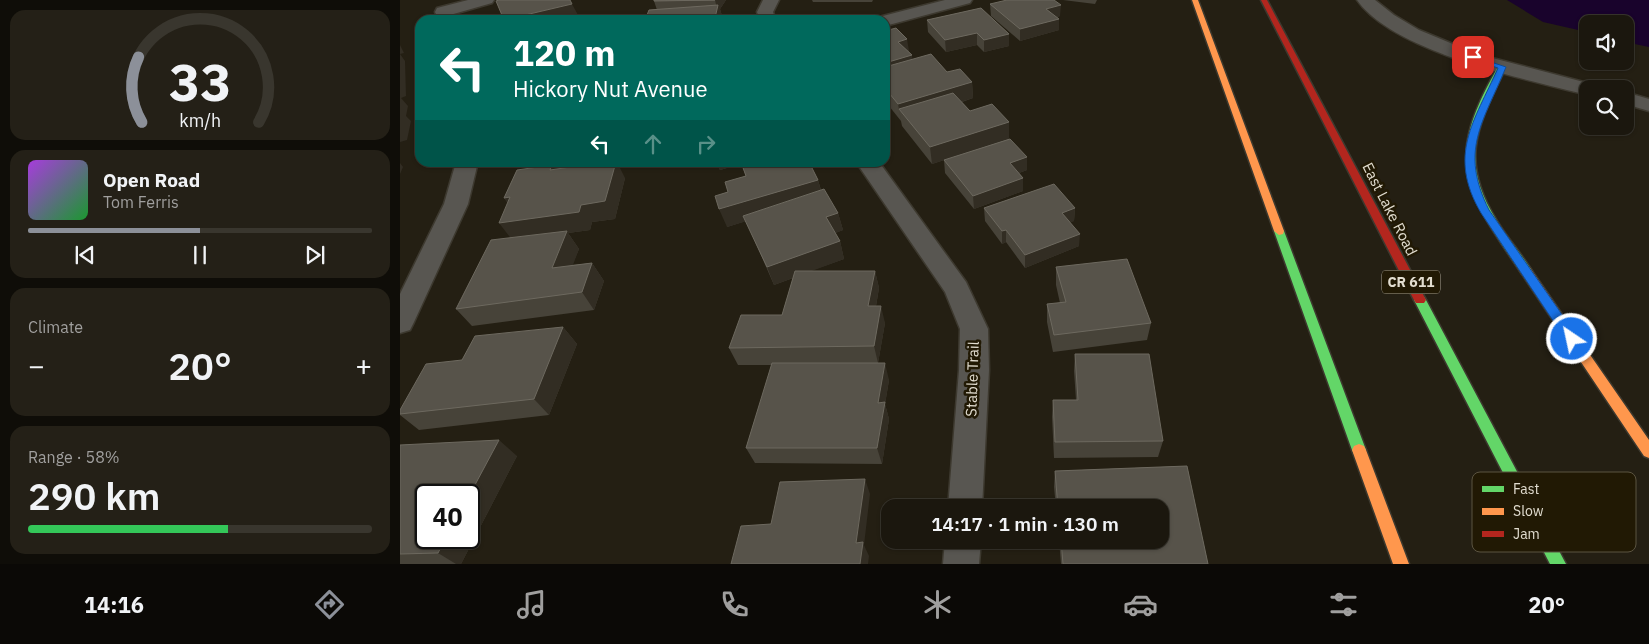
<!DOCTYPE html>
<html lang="en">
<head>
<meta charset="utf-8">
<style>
  :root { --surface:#1b170e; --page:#242017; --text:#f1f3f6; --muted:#a09f9e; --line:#39362e; --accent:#8c9099 }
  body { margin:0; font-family:"IBM Plex Sans",sans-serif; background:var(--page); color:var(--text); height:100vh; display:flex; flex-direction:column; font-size:19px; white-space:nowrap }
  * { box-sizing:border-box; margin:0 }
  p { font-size:16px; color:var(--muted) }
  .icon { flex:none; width:28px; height:28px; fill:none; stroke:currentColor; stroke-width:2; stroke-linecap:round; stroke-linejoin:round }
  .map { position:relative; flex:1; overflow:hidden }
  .panel { display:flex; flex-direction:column; gap:10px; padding:10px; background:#0f0d08; width:400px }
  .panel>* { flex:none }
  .top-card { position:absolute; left:15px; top:15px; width:475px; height:152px; border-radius:15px; box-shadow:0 1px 4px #0004,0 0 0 1px var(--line); background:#00695c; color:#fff; overflow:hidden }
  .buttons { position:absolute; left:1179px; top:15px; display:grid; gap:10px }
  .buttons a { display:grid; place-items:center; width:55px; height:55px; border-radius:10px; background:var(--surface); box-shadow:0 1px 4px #0004,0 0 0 1px var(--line); font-size:25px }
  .speed { position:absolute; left:15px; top:484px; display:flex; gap:10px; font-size:25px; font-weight:700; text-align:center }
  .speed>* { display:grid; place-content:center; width:65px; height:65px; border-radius:50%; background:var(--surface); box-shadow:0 1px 4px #0004,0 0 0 1px var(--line); line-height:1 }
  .speed .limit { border:2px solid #111; border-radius:8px; background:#fff; color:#111 }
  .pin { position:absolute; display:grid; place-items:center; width:42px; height:42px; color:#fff; margin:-21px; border-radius:10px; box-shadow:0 2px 8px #0006 }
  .me { position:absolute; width:55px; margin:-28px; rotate:326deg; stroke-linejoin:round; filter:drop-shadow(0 0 4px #0008) }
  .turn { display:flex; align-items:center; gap:18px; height:105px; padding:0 15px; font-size:22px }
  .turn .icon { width:65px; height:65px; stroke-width:2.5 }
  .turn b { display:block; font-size:35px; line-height:42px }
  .lanes { display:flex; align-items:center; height:48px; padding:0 15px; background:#0003; justify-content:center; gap:25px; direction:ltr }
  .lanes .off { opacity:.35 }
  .big { font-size:38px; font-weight:600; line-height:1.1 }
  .panel .card { flex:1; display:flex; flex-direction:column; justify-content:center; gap:8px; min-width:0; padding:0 18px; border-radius:15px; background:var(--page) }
  .panel .dial { align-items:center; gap:0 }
  .dial svg { height:130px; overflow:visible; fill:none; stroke:var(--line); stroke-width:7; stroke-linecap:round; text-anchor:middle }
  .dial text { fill:var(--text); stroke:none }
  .song { display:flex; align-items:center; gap:15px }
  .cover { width:60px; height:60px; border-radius:8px; background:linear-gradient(135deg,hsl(280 70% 55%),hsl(130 70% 35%)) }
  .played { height:5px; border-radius:2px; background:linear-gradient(90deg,var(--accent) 50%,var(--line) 50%) }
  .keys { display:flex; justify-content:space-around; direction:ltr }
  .heat { display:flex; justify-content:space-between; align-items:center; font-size:28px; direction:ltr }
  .charge { height:8px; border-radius:4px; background:linear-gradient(90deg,#34c759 58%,var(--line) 0) }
  .trip { position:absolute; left:481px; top:499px; width:288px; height:50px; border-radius:15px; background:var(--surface); box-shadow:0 1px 4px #0004,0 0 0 1px var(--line); font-weight:600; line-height:50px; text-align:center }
  .tab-bar { display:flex; height:80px; justify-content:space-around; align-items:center; background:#0b0906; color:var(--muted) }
  .tab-bar .icon { width:35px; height:35px }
  .tab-bar .selected { color:var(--accent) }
  .tab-bar b { font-size:22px; color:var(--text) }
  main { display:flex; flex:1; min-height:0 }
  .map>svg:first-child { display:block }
  .water { fill:#19032c }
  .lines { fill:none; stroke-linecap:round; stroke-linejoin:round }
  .street-casing { stroke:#3d392f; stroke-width:3 }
  .fast-casing { stroke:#3d392f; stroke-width:3 }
  .slow-casing { stroke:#3d392f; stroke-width:3 }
  .jam-casing { stroke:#3d392f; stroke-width:3 }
  .street { fill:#585651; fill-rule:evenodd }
  .fast { fill:#63d668; fill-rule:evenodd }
  .slow { fill:#ff974d; fill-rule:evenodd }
  .jam { fill:#b3261e; fill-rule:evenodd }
  .wall { fill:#474339 }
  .shaded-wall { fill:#322d23 }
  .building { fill:#57534a; stroke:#6d695f }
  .route { fill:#1a73e8; stroke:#114b97 }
  .labels { text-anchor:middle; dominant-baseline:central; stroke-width:5; stroke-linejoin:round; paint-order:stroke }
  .shield { fill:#211904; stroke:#a8a293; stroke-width:1 }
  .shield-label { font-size:14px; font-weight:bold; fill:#e2ddd0 }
  .street-label { font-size:15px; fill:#e2ddd0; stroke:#211904 }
  .key { fill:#211904; stroke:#5b5441; stroke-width:1 }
  .key-label { font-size:14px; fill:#e2ddd0 }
</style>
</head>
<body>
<main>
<section class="panel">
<div class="card dial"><svg viewBox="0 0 100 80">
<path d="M14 69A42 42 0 1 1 86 69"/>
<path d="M14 69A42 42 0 0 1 12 29" stroke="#8c9099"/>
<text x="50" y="56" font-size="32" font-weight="700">33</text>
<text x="50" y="72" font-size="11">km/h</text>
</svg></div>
<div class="card">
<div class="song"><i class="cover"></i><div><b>Open Road</b><p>Tom Ferris</p></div></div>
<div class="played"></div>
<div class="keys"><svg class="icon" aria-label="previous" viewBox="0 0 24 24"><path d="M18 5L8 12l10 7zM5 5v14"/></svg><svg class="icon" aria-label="pause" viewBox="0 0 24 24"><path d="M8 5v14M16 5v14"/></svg><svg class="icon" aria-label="next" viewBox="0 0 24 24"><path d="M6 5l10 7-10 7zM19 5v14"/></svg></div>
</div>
<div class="card"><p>Climate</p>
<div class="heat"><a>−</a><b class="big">20°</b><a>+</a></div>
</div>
<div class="card"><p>Range · 58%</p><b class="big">290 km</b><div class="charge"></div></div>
</section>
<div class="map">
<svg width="1249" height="564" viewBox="0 0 1249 564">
  <rect width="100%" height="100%" fill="#241f13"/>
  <path class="water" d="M1107,0H1249V47L1225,42V24H1188L1187,32L1143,22Z"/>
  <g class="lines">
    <g class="street-casing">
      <path id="street" d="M68,0H94L92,3L43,17L37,16L35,12L37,8Z
        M363,0H379L373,12L376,20H360L357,12Z
        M545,0H572L570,3L485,26V20H477L479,17Z
        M957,0H975L994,15L1019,30L1077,54L1195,85L1197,89H1188V95C1128,80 993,52 957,0Z
        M1225,92L1249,99V111L1225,104Z
        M56,162H78L68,204L14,322L10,330L0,333V294L44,204Z
        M456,162H479L566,282L588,329L589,370L582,508H548L559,370L560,329L545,292Z
        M545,540H581L579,564H543Z"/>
    </g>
    <g class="fast-casing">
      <path id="fast" d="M1099,65L1106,67C1078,126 1058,159 1097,221C1107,238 1121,253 1132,271L1126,275L1122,274C1064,189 1043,162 1099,65Z
        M879,227L884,231L966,450L964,454L959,456L954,454L952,450L874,231Z
        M1020,296L1024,297L1026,300L1166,564H1150L1014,300L1016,297Z"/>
    </g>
    <g class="slow-casing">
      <path id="slow" d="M792,0H798L884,231L883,234L879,235L874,231Z
        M1126,267L1130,268L1249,440V458L1244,456L1122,274L1120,271L1122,268Z
        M959,444L964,446L966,450L1009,564H993L952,450L954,446Z"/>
    </g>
    <g class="jam-casing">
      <path id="jam" d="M861,0H867L1026,300L1024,303H1016L1014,300Z"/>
    </g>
    <use href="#street" class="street"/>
    <use href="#fast" class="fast"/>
    <use href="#slow" class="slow"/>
    <use href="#jam" class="jam"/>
  </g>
  <path class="wall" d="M254,0H326L320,9L322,16L321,20H245L257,10L254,1Z
    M412,0H473L472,2H413Z
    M663,0H697L695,4Z
    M590,4L660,16L657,17L659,19V30L620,41L591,16Z
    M581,8L609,46L584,52L577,45L546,52L528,32L527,20Z
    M485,31L509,51H508L512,59L572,82L573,98L562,102L570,111L609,122V139L627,170L619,173L623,178V191L574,209L545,173L544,160L532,164L502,126L501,121L485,101Z
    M316,162H409L418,180L421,190L438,213L443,230L435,233L440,241L444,259L410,271H475L479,288L476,306L485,323L478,363L489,380L485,404L489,419L482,464L355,463L346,448L372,365H338L329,348L382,315L393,278L374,285L346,221L327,227L328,192L346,176L341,164L320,170Z
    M187,164L170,167L225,178L215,219L192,222L190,230L168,233L179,249L172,265L192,263L204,281L194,310L72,326L56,309L110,238L108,203L104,198L117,170Z
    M584,208H675L674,221L670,222L679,246L625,268L606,242L602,244L585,221Z
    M656,267L751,323L747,340L653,352L647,322V304L660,303L656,285Z
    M163,327L177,344L149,415L19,430L0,415V410L62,360Z
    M675,354L763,441L758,457L654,458L652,417L653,400H676L674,371Z
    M0,445L117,456L61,564H0Z
    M787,466L808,564H661L659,540H760V508H656L654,487L655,471Z"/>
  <path class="shaded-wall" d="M315,0H326L320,9L322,16L321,20H316L315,18L317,9Z
    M172,4L178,15L158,20H104Z
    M661,5L660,16L645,20L646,9Z
    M659,19V30L620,41V29Z
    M577,33V45L546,52L545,40Z
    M609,34V46L584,52V40Z
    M507,39L509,51L500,53L498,42Z
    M0,45L4,53L0,54Z
    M0,54L5,61L6,96L1,98L8,106L6,116L11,121L7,140L0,142Z
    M512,55L513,67L485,75V63Z
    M572,82L573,98L508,119L499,109L501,121L498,104Z
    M609,122V139L532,164L530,147Z
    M627,157V170L610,176V163Z
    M187,162V164L130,175L122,163Z
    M216,162H217L225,178L215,219L192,222L190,230L168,233L179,249L165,286L113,241L99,223L181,205Z
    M316,162H346L320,170Z
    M0,163L3,167L0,174Z
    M623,178V191L574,209L573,196Z
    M418,180L423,198L327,227L319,209Z
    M110,197L117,216L104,198Z
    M675,208L674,221L661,225L662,213Z
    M438,213L443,230L431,235L426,217Z
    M606,230V242L602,244V231Z
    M680,234L679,246L625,268V255Z
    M440,241L444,259L374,285L367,267Z
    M192,263L204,281L194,310L182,292Z
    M475,271L479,288L473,323L468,306Z
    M481,306L485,323L478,363L474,346Z
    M163,327L177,344L149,415L134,399Z
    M485,363L489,380L485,404L489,419L482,464L477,448L478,403Z
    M99,440L117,456L61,564H56L38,553L46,538H69V496Z
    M465,479L470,494L464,545L469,556L468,564H460L456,543Z"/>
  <path class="building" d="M99,0H170L172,4L104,20L96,1Z
    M254,0H315L254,1Z
    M607,0H654L661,5L646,9L659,19L620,29L590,4Z
    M318,5L315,18H308V20H245L249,10Z
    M581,8L609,34L584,40L577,33L545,40L527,20Z
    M496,28L507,39L498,42L512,55L485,63V31Z
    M531,54L547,72L560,69L572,82L498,104L485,88V67Z
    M553,93L570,111L592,104L609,122L530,147L499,109Z
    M610,139L627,157L610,163L623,178L573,196L544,160Z
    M204,162H216L205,201L181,205L179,212L99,223L110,197L104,198L117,170L152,165L150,170Z
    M341,162H409L418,180L319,209L315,196L328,192L325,182L346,176Z
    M654,184L675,208L662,213L680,234L625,255L606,230L602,231L584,208Z
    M424,189L438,213L426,217L440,241L367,267L343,216Z
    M167,231L152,268L192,263L182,292L56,309L91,240Z
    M727,259L751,323L654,335L647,304L666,302L656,267Z
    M395,271H475L468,306H481L474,346L329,348L341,315H382Z
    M163,327L134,399L0,414V410L26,364L62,360L75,336Z
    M675,354H749L763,441L655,442L653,400H678Z
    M372,363H485L478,403L485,402L477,448H346Z
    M99,440L69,496V495H26V538H46L38,553L0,554V445Z
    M787,466L808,564H663L661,540H760V508H658L655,471Z
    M465,479L456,543L463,542L460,564H331L341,526L371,524L380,482Z"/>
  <path class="route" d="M1070,55L1106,67C1083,123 1059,150 1089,210L1177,336L1179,339L1177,343H1168L1081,213C1047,155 1074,122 1098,68L1070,59Z"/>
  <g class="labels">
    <rect class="shield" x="982" y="270.5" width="58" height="23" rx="4"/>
    <g class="shield-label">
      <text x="1011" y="282">CR 611</text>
    </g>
    <g class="street-label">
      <text transform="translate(990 209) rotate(63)">East Lake Road</text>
      <text transform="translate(572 379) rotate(-88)">Stable Trail</text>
    </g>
  </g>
  <rect x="1072" y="472" width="164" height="80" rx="8" class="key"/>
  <rect x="1082" y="486" width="22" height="6" fill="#63d668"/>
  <rect x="1082" y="508" width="22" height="7" fill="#ff974d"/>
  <rect x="1082" y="531" width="22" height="6" fill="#b3261e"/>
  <g class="key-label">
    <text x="1113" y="494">Fast</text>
    <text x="1113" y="516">Slow</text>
    <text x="1113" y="539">Jam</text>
  </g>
</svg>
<div class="buttons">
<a><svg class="icon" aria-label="sound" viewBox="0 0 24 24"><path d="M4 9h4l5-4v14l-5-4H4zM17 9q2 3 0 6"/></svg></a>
<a><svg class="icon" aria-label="search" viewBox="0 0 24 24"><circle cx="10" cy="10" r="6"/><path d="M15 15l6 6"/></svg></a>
</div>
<div class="speed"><div class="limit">40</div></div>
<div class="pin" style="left:1073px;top:57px;background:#d93025"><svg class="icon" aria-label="arrive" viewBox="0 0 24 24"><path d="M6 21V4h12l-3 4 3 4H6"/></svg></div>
<svg class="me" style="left:1172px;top:339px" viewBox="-20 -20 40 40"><circle r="17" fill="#1a73e8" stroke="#fff" stroke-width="3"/><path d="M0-11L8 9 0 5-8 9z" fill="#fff"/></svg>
<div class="trip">14:17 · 1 min · 130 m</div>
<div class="top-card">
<div class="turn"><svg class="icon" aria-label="left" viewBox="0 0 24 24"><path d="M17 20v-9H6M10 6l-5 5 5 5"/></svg><div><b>120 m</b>Hickory Nut Avenue</div></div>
<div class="lanes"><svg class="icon" aria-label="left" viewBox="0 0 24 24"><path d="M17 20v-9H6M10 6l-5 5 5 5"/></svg><svg class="icon off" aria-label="ahead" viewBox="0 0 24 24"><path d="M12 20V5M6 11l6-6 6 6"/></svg><svg class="icon off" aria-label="right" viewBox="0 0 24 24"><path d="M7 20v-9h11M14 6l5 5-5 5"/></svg></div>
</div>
</div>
</main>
<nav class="tab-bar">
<b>14:16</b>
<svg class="icon selected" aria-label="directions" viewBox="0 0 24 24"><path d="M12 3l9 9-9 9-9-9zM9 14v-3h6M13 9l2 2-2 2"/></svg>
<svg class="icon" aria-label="music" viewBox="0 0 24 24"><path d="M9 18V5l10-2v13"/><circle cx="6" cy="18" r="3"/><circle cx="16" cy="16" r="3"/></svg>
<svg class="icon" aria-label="phone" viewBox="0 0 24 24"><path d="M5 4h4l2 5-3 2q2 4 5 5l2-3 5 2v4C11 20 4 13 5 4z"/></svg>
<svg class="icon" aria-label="climate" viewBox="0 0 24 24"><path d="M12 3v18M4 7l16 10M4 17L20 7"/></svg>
<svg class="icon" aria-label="car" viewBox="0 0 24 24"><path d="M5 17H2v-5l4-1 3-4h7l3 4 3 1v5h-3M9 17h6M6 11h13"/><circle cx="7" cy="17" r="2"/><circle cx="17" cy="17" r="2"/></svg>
<svg class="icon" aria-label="filters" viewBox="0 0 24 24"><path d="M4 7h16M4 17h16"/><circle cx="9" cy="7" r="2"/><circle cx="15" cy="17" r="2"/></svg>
<b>20°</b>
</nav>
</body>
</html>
